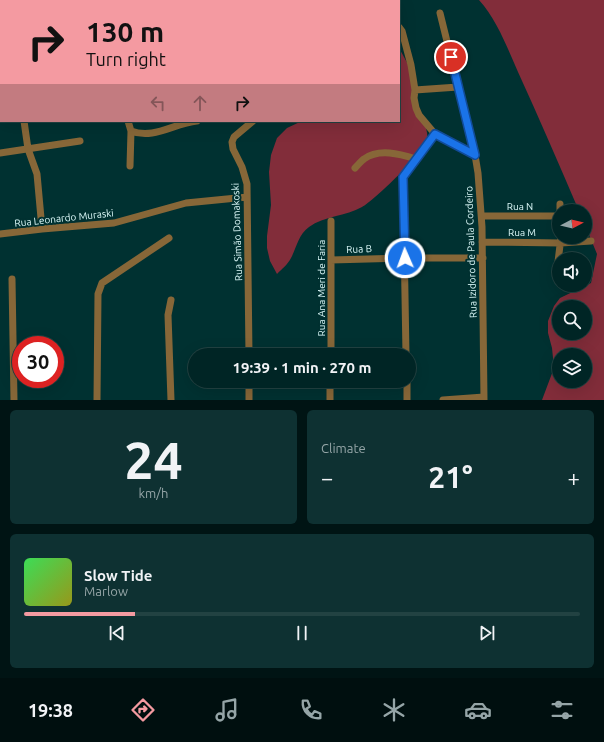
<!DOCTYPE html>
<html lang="en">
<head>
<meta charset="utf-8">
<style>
  :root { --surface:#002525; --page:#0e3132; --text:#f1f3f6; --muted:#95a5a7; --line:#224242; --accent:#f49aa1 }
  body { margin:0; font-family:Ubuntu,sans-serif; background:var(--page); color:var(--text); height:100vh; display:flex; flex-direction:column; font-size:15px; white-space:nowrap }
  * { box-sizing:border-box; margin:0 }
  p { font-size:13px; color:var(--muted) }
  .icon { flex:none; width:22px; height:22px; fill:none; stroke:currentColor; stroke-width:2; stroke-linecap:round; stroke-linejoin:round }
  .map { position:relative; height:400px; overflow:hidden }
  .sheet { display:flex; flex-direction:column; gap:10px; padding:10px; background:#001414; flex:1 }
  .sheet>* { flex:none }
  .guide { position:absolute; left:0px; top:0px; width:400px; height:122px; box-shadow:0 4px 16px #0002,0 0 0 1px var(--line); background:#f49aa1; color:#111; overflow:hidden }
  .needle { width:26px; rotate:83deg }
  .buttons { position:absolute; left:552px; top:204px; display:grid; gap:8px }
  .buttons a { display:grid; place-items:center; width:40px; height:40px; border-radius:50%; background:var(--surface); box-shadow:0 4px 16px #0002,0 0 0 1px var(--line); font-size:20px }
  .speed { position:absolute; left:12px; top:336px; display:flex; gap:8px; font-size:20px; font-weight:700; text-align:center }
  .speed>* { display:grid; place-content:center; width:52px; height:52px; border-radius:50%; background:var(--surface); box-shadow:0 4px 16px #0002,0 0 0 1px var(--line); line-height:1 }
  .speed .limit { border:6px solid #d22; background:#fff; color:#111 }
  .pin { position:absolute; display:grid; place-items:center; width:34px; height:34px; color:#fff; margin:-17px; border:2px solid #fff; border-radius:50%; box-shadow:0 1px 4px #0007 }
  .me { position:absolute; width:44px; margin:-22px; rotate:358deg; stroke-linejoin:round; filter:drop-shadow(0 0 3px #0008) }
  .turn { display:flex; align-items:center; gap:14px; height:84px; padding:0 20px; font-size:18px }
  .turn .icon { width:52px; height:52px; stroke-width:2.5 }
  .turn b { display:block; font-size:28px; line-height:34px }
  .lanes { display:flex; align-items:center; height:38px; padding:0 20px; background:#0003; justify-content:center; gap:20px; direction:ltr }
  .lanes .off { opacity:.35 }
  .big { font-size:30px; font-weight:600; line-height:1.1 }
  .sheet .card { flex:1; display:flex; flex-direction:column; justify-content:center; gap:6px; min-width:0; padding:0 14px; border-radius:6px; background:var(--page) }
  .sheet .dial { align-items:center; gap:0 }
  .dial b { font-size:52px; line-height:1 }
  .song { display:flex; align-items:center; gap:12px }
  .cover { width:48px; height:48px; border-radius:6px; background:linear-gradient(135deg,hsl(130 70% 55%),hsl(60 70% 35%)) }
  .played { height:4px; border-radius:2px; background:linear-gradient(90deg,var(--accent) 20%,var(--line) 20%) }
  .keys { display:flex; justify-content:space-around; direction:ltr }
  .heat { display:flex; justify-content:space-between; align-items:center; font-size:22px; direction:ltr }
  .sheet .tiles { flex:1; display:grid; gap:10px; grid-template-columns:1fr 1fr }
  .card:last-child { grid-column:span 2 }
  .trip { position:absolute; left:188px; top:348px; width:228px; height:40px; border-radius:20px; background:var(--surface); box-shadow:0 4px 16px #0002,0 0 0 1px var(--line); font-weight:600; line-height:40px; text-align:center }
  .tab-bar { display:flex; height:64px; justify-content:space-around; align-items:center; background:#000f0f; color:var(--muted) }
  .tab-bar .icon { width:28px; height:28px }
  .tab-bar .on { color:var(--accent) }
  .tab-bar b { font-size:18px; color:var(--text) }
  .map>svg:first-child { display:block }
  .green { fill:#822d3a; fill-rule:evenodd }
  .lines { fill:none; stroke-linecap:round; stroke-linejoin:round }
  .street { stroke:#876738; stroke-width:7 }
  .route-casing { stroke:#114b97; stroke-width:10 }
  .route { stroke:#1a73e8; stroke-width:7 }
  .labels { text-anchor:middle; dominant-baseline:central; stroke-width:4; stroke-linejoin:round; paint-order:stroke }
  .street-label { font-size:10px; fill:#defbfb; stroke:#003131 }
</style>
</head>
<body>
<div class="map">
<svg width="604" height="400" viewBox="0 0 604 400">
  <rect width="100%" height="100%" fill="#003131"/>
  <path class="green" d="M76,0H391L75,1Z
    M479,0H604V400H542L554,368L552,348L548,333V321L554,306L560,298L591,283L597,254L585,225V211H579C559,164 539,118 518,72C507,47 497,20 479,0ZM559,307H585V333H559ZM559,355H585V381H559Z
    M399,48C404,57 409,66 413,75C417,87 416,100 419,111C422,120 429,130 427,140C425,151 374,201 362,207C346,216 324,216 309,227C298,235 297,247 291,258C288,264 282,269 277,274L270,261L267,248V236L271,205L269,172L271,155L277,138L287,128L302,121H399Z"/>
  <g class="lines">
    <path class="street" d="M440,13L475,155L478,173L482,227L484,400
      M399,27L402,31L411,65L415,90L414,98L416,108L419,115L435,134L475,155
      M0,74H1
      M415,90L458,87
      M24,121L28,149L37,174L42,229
      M128,121L131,131L130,166
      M131,131C154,140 174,123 197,121
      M0,153L80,141
      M355,168C358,165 361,161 364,159C379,148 400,154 416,159
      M560,204V211
      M482,216H559
      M0,234L42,229L114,223L186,203L247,197
      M482,242L561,243L591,241
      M331,260L405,258H483
      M557,270L561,237
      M12,279L14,400
      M171,300L168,315L171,400
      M249,355L247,184L242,167L233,149L232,142L234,137L253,121
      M331,355V221
      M406,355L403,177L435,134
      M249,381V400
      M407,381V400
      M97,400L98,294L102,283L169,238
      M330,400V381
      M443,400L484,397"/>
  </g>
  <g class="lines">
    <g class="route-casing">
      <path id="route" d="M405,258L403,177L435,134L475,155L451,57"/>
    </g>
    <use href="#route" class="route"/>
  </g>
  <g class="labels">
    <g class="street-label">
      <text x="520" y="206">Rua N</text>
      <text transform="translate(64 218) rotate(-6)">Rua Leonardo Muraski</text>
      <text transform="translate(237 232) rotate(-92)">Rua Simão Domakoski</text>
      <text x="522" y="232">Rua M</text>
      <text transform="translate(359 249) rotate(-2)">Rua B</text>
      <text transform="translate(471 252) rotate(-92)">Rua Izidoro de Paula Cordeiro</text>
      <text transform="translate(321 288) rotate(-90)">Rua Ana Meri de Faria</text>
    </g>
  </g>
</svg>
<div class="buttons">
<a><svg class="needle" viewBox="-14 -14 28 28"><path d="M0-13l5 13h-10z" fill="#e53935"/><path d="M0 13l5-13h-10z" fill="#95a5a7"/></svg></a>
<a><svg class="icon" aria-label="sound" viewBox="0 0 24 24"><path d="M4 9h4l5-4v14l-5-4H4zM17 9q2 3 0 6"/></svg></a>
<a><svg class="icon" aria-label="search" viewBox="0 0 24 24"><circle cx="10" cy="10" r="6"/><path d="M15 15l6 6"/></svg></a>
<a><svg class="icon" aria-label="layers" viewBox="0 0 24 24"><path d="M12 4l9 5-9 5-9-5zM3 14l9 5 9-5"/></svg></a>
</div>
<div class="speed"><div class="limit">30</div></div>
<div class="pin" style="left:451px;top:57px;background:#d93025"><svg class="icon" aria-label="arrive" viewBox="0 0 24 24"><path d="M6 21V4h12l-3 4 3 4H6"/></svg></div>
<svg class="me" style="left:405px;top:258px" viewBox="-20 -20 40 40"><circle r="17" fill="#1a73e8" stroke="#fff" stroke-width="3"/><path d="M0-11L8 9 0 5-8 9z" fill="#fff"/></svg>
<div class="trip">19:39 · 1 min · 270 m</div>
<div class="guide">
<div class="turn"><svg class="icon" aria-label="right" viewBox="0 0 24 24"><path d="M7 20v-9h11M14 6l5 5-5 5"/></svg><div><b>130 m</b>Turn right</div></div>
<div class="lanes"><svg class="icon off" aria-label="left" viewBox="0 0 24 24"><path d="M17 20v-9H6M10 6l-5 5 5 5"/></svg><svg class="icon off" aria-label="ahead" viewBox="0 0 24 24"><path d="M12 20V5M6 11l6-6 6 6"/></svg><svg class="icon" aria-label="right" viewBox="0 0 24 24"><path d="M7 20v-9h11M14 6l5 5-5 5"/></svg></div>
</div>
</div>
<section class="sheet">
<div class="tiles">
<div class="card dial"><b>24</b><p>km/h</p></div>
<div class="card"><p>Climate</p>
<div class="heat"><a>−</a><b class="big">21°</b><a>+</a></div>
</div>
<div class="card">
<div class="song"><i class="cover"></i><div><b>Slow Tide</b><p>Marlow</p></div></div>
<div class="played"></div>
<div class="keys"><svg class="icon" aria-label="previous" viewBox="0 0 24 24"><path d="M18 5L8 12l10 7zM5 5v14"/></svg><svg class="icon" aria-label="pause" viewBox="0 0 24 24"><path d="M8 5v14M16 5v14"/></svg><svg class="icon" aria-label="next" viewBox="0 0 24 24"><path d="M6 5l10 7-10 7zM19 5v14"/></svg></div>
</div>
</div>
</section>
<nav class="tab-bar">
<b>19:38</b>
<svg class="icon on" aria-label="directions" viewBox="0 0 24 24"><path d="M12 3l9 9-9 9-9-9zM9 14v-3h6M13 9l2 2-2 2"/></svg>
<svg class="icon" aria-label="music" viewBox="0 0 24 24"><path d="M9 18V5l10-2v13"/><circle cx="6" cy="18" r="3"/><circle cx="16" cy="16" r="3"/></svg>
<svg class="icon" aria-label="phone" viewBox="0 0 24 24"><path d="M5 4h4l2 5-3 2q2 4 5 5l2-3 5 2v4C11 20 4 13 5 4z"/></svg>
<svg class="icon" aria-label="climate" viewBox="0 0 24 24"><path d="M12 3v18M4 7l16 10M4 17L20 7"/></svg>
<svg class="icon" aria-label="car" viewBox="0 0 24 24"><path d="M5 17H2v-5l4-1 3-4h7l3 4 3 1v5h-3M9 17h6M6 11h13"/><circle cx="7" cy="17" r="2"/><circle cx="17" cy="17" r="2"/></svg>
<svg class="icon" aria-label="filters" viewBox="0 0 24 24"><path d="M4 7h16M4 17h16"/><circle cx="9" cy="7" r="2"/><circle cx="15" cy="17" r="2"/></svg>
</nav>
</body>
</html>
